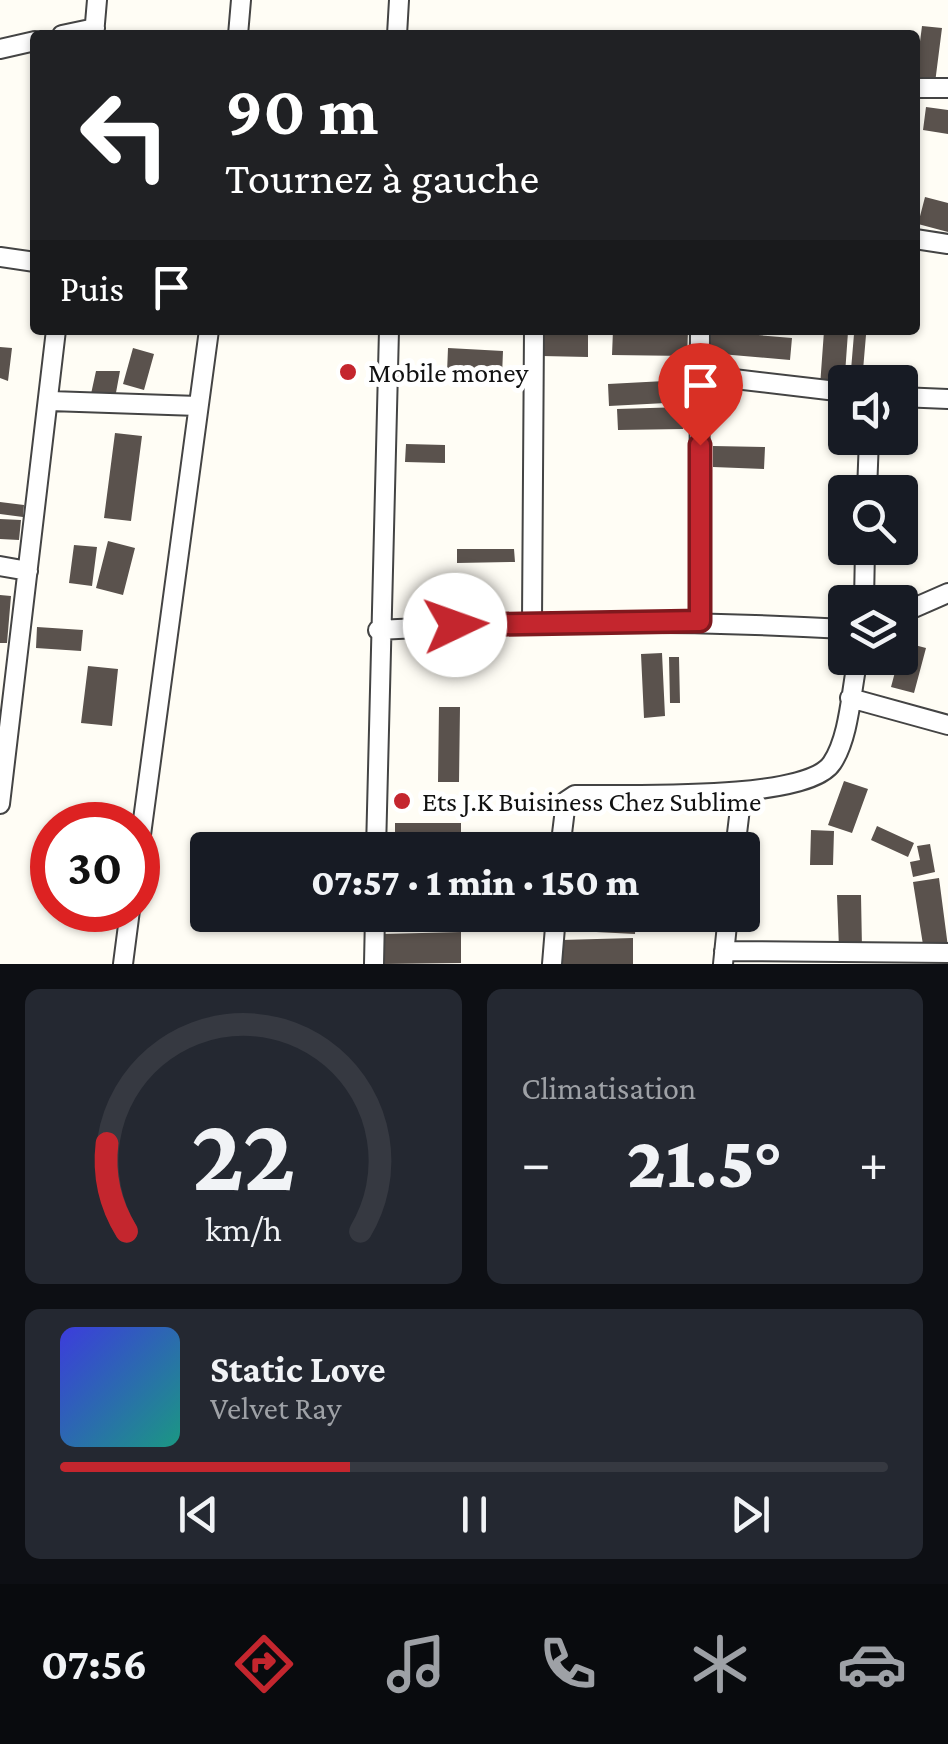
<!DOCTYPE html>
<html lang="fr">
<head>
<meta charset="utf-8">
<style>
  :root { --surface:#171b24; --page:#242831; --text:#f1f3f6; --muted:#9ea1a6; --line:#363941; --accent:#c4262e }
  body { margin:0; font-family:"Crimson Pro",serif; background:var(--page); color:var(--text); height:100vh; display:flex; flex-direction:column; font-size:38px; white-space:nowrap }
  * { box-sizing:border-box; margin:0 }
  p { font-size:32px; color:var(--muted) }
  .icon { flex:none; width:55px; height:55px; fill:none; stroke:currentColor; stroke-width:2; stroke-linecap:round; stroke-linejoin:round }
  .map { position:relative; height:964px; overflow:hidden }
  .side { display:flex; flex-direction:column; gap:25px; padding:25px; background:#0d0f14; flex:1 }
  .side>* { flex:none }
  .hud { position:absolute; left:30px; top:30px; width:890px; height:305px; border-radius:10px; box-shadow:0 2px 8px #0004; background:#202124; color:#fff; overflow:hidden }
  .fabs { position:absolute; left:828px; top:365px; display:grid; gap:20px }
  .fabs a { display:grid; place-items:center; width:90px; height:90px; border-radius:10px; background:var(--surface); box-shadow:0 2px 8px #0004; font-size:50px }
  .speed { position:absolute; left:30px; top:802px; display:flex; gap:20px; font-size:50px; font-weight:700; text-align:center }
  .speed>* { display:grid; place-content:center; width:130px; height:130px; border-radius:50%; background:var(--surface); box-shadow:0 2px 8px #0004; line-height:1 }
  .speed .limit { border:15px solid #d22; background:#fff; color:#111 }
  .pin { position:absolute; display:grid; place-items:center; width:85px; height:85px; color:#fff; margin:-102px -42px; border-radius:50% 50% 50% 0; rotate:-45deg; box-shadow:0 0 10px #0007 }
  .pin .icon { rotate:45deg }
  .me { position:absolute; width:110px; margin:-55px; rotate:87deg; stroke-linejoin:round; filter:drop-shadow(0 0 8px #0008) }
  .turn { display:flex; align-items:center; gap:35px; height:210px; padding:0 30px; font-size:45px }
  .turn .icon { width:130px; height:130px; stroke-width:2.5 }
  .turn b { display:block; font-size:70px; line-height:85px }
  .then { display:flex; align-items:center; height:95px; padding:0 30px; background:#0003; gap:20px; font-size:38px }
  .big { font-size:75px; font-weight:800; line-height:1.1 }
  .side .widget { flex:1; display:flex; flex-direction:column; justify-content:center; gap:15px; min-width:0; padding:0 35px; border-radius:15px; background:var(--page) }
  .side .dial { align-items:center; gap:0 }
  .dial svg { height:260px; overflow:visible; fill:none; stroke:var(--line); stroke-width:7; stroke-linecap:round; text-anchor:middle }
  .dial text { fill:var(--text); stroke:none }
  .song { display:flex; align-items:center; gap:30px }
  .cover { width:120px; height:120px; border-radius:15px; background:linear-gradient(135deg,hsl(240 70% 55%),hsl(170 70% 35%)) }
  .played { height:10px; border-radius:5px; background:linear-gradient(90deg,var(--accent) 35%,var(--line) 35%) }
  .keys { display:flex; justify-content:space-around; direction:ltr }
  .heat { display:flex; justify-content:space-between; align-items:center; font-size:55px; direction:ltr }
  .side .tiles { flex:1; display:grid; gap:25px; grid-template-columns:1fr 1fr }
  .widget:last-child { grid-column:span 2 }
  .trip { position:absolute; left:190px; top:832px; width:570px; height:100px; border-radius:10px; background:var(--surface); box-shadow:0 2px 8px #0004; font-weight:800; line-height:100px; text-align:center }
  .tab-bar { display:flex; height:160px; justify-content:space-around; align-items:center; background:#090b0e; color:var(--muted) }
  .tab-bar .icon { width:70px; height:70px }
  .tab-bar .current { color:var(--accent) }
  .tab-bar b { font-size:45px; color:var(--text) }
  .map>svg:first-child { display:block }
  .building { fill:#5a524d }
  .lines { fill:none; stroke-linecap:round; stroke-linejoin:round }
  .minor-casing { stroke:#444; stroke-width:22 }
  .minor { stroke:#fff; stroke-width:18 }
  .route-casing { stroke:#7f191e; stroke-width:25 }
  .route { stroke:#c4262e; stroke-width:18 }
  .poi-dot { fill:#c4262e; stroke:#fff; stroke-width:4 }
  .labels { text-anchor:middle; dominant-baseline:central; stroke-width:10; stroke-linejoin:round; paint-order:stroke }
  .poi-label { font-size:28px; fill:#111; stroke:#fff; text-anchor:start }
</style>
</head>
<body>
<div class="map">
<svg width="948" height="964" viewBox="0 0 948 964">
  <rect width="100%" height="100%" fill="#fffdf5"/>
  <path class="building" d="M922,26L942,28L935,83L915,81Z
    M926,107L948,110V134L923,130Z
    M925,197L948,203V232L918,224Z
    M543,330H588V357L542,356Z
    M613,330L688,331L687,356L612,355Z
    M711,331L792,338L790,360L709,353Z
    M824,331L848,332L844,388L820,386Z
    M854,334L866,335L862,382H850Z
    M0,347L12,348L8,381L0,378Z
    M133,348L154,354L144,390L123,384Z
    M448,348L503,351L502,376L447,373Z
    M96,371H120L115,398L91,394Z
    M684,380L685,402L609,406L608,384Z
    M683,407V429L618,430L617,409Z
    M115,433L142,436L131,521L104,518Z
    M406,444L445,445V463L405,462Z
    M713,446L765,447L764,469L713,467Z
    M0,502L24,505L23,517L0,514Z
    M0,519L21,520L19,540L0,539Z
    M108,541L135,548L123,595L96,588Z
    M74,545L97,547L92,586L69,583Z
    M457,549H514L515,562L457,563Z
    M0,595L11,596L7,643H0Z
    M37,627L83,630L81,651L36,648Z
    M903,642L926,648L914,693L891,687Z
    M662,653L665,716L644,718L641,654Z
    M669,657H679L680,703H670Z
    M88,666L118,669L112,726L81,723Z
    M439,707H460L459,782H438Z
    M844,781L868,789L852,833L828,825Z
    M395,823H461V850H395Z
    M877,826L914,843L908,857L871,840Z
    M811,830L834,831L833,865H810Z
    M930,844L935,872L913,877L910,862L920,860L917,846Z
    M939,878L948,947L924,951L913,882Z
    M837,895H861L862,949H839Z
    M597,915H636L635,934L596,932Z
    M461,932V963L384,964L383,934Z
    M633,938V964H562L561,940Z"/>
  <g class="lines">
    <g class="minor-casing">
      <path id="minor" d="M62,35L95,28
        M94,35L97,0
        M238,35L241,0
        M397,35L399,0
        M0,49L35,41
        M915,88H948
        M915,239L948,244
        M0,257L35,262
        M700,375L845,392
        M900,397L948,399
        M50,401L198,406
        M867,492L869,438
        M0,566L28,571
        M864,602L865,548
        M900,614L948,593
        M532,621L534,330
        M699,621L700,330
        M378,630C535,621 688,620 845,629
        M850,698L948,725
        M0,804L56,330
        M376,850L389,330
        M560,850L566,801L575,795C623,794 807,802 832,763C850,736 851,689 858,658
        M735,850L742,792
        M138,857L209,330
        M724,951L948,953
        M123,964L130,910
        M374,964L375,915
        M552,964L556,915
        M723,964L728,915"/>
    </g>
    <use href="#minor" class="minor"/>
  </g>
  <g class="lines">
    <g class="route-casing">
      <path id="route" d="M455,625L700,621V445"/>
    </g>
    <use href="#route" class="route"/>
  </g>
  <g class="poi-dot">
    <circle cx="348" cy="372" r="10"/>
    <circle cx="402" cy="801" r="10"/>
  </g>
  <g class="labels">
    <g class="poi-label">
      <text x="368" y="372">Mobile money</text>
      <text x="422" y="801">Ets J.K Buisiness Chez Sublime</text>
    </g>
  </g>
</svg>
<div class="fabs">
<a><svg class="icon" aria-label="sound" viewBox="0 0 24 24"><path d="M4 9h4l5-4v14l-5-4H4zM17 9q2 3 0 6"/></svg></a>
<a><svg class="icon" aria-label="search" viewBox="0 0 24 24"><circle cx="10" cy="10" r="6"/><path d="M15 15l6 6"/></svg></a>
<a><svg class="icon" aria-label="layers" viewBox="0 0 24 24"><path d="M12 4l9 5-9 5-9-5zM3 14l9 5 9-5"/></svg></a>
</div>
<div class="speed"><div class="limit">30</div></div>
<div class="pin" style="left:700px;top:445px;background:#d93025"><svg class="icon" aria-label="arrive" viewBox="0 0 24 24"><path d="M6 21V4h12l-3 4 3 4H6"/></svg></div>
<svg class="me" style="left:455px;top:625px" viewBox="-20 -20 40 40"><circle r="19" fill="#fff"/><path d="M0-13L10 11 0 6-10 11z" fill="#c4262e"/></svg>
<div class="trip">07:57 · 1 min · 150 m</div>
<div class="hud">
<div class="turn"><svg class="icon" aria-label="left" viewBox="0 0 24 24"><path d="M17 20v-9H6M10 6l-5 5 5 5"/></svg><div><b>90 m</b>Tournez à gauche</div></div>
<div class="then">Puis<svg class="icon" aria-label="arrive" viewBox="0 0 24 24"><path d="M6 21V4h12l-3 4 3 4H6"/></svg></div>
</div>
</div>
<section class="side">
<div class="tiles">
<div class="widget dial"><svg viewBox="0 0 100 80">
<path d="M14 69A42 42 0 1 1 86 69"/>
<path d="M14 69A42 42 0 0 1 8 42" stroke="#c4262e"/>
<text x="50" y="56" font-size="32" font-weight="700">22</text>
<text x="50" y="72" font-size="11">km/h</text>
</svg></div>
<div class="widget"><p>Climatisation</p>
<div class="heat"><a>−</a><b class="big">21.5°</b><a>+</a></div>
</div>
<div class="widget">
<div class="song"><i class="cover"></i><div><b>Static Love</b><p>Velvet Ray</p></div></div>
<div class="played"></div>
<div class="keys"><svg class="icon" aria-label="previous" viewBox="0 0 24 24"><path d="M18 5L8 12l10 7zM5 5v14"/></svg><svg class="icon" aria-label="pause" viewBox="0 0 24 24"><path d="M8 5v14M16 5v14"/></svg><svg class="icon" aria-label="next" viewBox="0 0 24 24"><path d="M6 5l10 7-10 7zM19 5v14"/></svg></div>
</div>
</div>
</section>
<nav class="tab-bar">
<b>07:56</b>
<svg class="icon current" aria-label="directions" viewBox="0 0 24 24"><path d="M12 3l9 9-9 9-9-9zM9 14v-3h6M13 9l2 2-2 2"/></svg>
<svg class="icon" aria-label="music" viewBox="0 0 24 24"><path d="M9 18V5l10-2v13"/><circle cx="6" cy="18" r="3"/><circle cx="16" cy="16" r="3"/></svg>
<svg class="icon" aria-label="phone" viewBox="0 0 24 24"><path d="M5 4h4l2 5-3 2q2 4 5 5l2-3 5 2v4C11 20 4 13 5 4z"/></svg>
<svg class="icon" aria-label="climate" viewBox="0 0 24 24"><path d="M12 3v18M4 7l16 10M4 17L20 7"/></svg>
<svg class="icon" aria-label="car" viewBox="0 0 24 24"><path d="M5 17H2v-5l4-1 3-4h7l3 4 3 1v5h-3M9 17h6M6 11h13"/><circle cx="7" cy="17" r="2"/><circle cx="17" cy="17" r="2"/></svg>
</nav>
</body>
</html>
